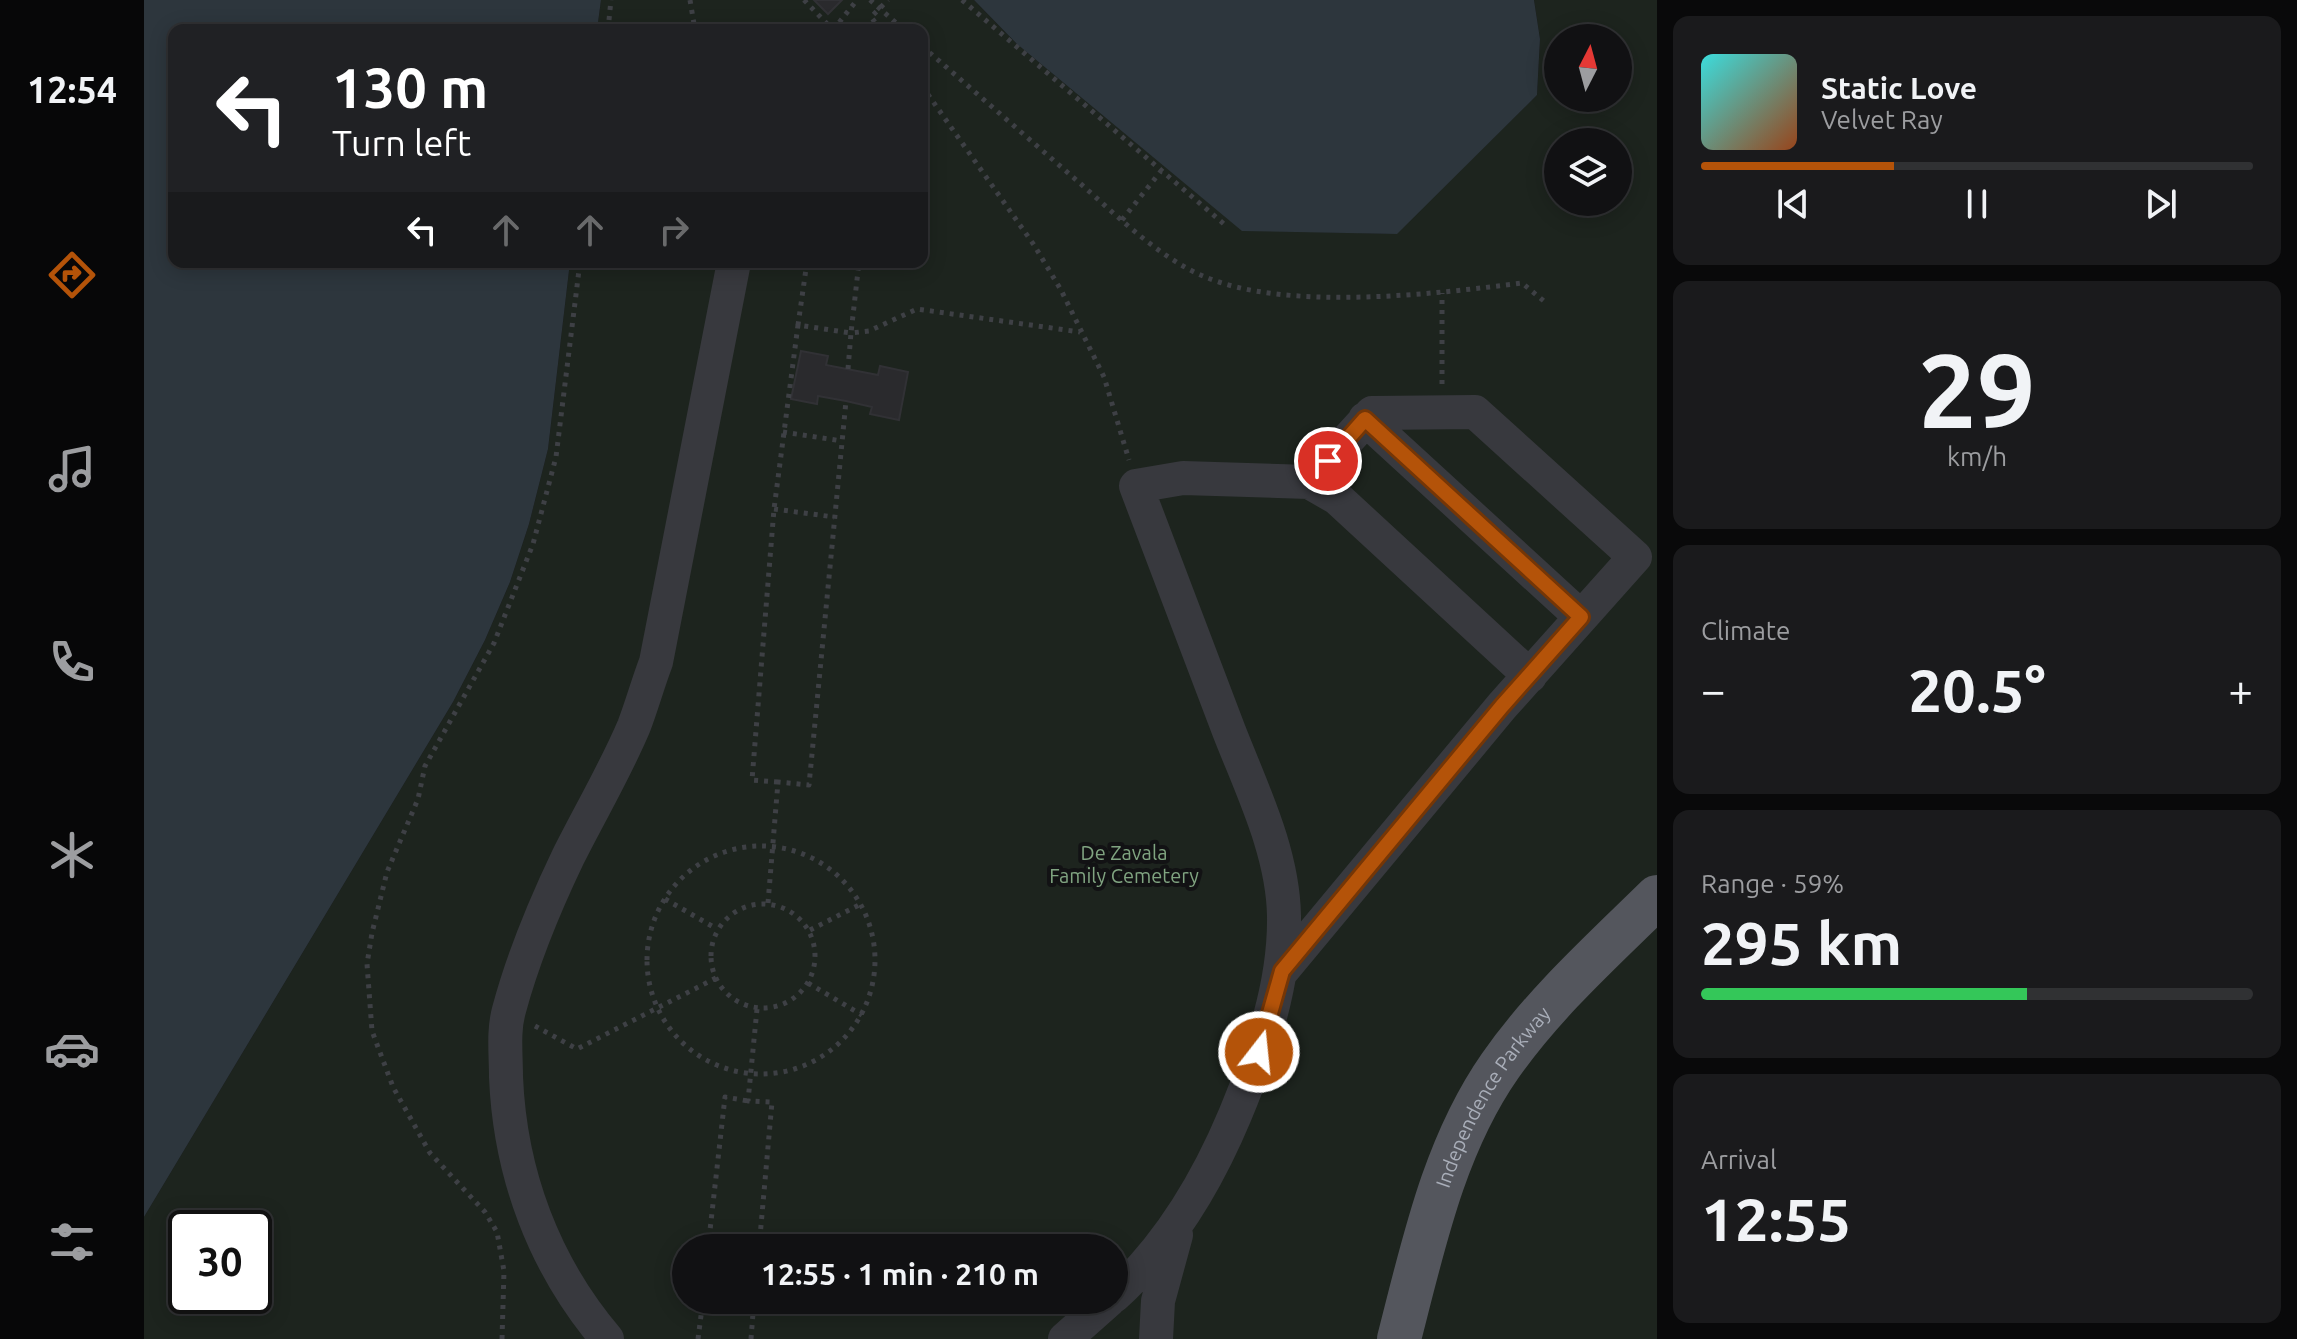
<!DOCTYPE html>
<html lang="en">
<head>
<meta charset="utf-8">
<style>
  :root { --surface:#111113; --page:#1a1a1c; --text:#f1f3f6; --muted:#9c9da0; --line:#303133; --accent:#b45309 }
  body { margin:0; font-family:Ubuntu,sans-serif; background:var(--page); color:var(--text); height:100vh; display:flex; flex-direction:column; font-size:30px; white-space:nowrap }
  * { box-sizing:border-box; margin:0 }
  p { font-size:26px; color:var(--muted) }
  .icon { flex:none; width:44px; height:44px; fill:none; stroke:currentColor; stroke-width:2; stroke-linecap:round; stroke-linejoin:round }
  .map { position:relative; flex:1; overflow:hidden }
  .panel { display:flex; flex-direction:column; gap:16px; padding:16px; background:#09090a; width:640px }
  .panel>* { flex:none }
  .top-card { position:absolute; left:24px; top:24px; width:760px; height:244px; border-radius:16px; box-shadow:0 4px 20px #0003,0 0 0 2px var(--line); background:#202124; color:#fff; overflow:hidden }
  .needle { width:52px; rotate:6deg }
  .tools { position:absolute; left:1400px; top:24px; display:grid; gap:16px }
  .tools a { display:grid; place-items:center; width:88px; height:88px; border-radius:50%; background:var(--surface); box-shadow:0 4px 20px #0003,0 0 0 2px var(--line); font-size:40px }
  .speed { position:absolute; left:24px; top:1210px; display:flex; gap:16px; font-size:40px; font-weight:700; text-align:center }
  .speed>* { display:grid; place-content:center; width:104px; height:104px; border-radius:50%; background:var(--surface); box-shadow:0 4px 20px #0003,0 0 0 2px var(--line); line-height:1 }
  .speed .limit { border:4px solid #111; border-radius:12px; background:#fff; color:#111 }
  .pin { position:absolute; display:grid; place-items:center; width:68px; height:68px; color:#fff; margin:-34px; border:4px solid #fff; border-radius:50%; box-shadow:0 2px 8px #0007 }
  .me { position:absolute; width:88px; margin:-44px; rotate:16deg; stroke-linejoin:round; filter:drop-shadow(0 0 6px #0008) }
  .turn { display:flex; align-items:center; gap:28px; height:168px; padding:0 32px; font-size:36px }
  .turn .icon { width:104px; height:104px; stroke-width:2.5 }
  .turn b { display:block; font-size:56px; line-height:68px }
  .lanes { display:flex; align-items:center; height:76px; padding:0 32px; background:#0003; justify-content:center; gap:40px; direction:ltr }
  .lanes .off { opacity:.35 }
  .big { font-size:60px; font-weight:700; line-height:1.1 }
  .panel .tile { flex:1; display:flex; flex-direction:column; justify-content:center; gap:12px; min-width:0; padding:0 28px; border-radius:16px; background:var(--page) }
  .panel .dial { align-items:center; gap:0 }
  .dial b { font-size:104px; line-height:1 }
  .song { display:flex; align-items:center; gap:24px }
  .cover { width:96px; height:96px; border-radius:12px; background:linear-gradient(135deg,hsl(180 70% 55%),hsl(20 70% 35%)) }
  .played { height:8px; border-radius:4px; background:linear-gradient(90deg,var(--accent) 35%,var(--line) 35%) }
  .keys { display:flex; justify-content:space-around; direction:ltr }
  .heat { display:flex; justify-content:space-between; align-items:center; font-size:44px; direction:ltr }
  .charge { height:12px; border-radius:6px; background:linear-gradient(90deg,#34c759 59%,var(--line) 0) }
  .trip { position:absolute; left:528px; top:1234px; width:456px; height:80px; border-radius:40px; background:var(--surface); box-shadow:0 4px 20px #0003,0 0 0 2px var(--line); font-weight:700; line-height:80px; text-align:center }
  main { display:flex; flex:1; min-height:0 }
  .tab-bar { display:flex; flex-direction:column; width:144px; justify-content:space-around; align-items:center; background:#070708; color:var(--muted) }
  .tab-bar .icon { width:56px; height:56px }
  .tab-bar .selected { color:var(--accent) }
  .tab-bar b { font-size:36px; color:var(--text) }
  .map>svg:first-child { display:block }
  .green { fill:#1d241e; fill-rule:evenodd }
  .water { fill:#2d363d }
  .building { fill:#2a2a2d; stroke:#313135; stroke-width:2 }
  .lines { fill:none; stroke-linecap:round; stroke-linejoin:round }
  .path { stroke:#3e4045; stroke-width:5; stroke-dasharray:4 6; stroke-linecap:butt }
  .minor { stroke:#38393e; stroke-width:34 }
  .major { stroke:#54565d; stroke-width:44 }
  .route-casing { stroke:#753606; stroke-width:20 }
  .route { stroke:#b45309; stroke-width:14 }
  .labels { text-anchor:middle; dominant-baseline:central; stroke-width:8; stroke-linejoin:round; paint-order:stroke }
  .park-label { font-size:20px; fill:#80a481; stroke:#121214 }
  .street-label { font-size:20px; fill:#a9aeb9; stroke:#121214 }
</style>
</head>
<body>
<main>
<nav class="tab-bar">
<b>12:54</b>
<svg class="icon selected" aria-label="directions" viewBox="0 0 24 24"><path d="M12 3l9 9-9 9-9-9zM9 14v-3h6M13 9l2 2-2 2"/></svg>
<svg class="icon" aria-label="music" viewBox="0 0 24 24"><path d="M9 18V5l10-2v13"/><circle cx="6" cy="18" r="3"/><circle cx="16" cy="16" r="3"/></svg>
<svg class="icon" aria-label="phone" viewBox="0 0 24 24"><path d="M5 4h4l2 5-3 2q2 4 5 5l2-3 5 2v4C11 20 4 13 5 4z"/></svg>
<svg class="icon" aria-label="climate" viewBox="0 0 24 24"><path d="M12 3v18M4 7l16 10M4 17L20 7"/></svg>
<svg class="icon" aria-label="car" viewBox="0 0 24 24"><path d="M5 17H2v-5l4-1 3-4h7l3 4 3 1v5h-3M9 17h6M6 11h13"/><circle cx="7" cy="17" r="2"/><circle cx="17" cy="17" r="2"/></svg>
<svg class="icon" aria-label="filters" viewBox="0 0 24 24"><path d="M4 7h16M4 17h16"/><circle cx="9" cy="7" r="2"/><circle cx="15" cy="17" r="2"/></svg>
</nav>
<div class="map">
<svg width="1513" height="1339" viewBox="0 0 1513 1339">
  <rect width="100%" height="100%" fill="#171719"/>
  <path class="green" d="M457,0H830L873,44L1098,230L1252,234L1393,95L1396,39L1390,0H1513V1339H0V1217L309,702L341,640L366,582L385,524L404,449L426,262H778V30H453ZM1414,38H1474V98H1414ZM1414,142H1474V202H1414ZM42,1228H110V1296H42ZM542,1248H970V1300H542Z"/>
  <path class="water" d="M0,0H457L453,30H30V262H426L404,449L385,524L366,582L341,640L309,702L0,1217Z
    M830,0H1390L1396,39L1393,95L1253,234L1098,231L873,44Z"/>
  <path class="building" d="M670,0H698L684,14Z
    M657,351L684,356L682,365L734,375L736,366L764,372L755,420L726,414L728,407L702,401L674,396L673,404L647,399Z"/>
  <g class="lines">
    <path class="path" d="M546,0L551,30
      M660,0L689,30
      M726,0L760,30
      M818,0L1080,224
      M464,30L467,0
      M689,30L713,0
      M737,30L727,17L744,0
      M778,46C831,92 885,139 938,185C973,216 1016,258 1059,276C1141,312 1290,294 1378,283L1401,302
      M778,86L890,245L917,290L960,377L985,460
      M978,220L1017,171
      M663,262L654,325L707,333L715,262
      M704,369L707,333L725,331L773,309L936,332
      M1298,384V293
      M639,432L698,441
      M630,509L690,517
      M634,782L608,780L630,509L654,325
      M503 960a114 114 0 1 1 228 0a114 114 0 1 1-228 0Z
      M521,899L573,929
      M624,903L634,782L665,785L702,401
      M567 956a52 52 0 1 1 104 0a52 52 0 1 1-104 0Z
      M666,930L717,904
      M664,983L718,1015
      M613,1009L604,1101L628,1102L615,1248
      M391,1026L433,1049L572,978
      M564,1248L581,1097L604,1101
      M358,1339L360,1271L353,1232L341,1212L286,1153L249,1087L228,1031L223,964L228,933L243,872L274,799L281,766L350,643L389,544L412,457L436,262
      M554,1339L559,1300
      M607,1339L610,1300"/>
    <path class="minor" d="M1221,419L1437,617
      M1165,482L1193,498L1386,676
      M970,1296C1024,1247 1063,1182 1091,1115C1117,1052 1141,986 1140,916C1139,852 1108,790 1085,731C1054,649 1023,568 992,486L1039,478L1165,482L1228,413L1331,412L1491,557L1358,706L1138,971
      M463,1339C400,1265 366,1174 362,1077C362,1054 359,1031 365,1010C379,958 401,905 424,857C446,813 471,771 490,726C498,705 504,683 512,662L590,262
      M921,1339L965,1300
      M1012,1339L1014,1301L1032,1235"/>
    <path class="major" id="s1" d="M1255,1339C1279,1246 1300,1146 1356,1066C1400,1003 1458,951 1513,897"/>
  </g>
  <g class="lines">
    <g class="route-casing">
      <path id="route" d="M1115,1052L1138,971L1358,706L1437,617L1221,419L1184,461"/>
    </g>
    <use href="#route" class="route"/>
  </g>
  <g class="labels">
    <g class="park-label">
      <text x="980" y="852">De Zavala<tspan x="980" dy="23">Family Cemetery</tspan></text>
    </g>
    <g class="street-label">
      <text stroke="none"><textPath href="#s1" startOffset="262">Independence Parkway</textPath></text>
    </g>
  </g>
</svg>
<div class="tools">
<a><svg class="needle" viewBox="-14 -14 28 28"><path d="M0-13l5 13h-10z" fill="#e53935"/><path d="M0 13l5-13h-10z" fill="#9c9da0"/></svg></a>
<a><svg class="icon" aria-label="layers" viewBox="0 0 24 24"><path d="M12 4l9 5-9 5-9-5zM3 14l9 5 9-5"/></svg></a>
</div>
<div class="speed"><div class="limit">30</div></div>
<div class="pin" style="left:1184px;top:461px;background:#d93025"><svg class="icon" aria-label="arrive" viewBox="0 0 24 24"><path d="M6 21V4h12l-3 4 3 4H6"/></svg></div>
<svg class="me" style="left:1115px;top:1052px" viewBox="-20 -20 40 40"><circle r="17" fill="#b45309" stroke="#fff" stroke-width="3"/><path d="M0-11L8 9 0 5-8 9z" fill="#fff"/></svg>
<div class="trip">12:55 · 1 min · 210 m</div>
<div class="top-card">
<div class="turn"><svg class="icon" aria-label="left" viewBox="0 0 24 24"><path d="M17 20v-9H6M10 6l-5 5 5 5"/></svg><div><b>130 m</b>Turn left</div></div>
<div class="lanes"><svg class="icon" aria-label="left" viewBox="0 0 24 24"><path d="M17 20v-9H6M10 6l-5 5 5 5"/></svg><svg class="icon off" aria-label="ahead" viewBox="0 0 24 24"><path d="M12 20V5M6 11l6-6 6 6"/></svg><svg class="icon off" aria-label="ahead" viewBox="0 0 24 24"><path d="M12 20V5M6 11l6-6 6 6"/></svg><svg class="icon off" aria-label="right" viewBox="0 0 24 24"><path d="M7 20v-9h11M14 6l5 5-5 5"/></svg></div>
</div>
</div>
<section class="panel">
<div class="tile">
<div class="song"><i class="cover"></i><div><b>Static Love</b><p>Velvet Ray</p></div></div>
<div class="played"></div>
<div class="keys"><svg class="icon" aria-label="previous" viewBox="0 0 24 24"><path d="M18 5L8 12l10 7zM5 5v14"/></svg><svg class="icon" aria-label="pause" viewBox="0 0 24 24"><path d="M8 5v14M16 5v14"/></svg><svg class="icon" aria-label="next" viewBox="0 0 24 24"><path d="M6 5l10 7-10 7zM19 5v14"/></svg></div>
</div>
<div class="tile dial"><b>29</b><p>km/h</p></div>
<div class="tile"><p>Climate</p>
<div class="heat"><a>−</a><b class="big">20.5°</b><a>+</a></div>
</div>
<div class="tile"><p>Range · 59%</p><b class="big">295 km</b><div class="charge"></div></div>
<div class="tile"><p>Arrival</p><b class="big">12:55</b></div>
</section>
</main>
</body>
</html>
